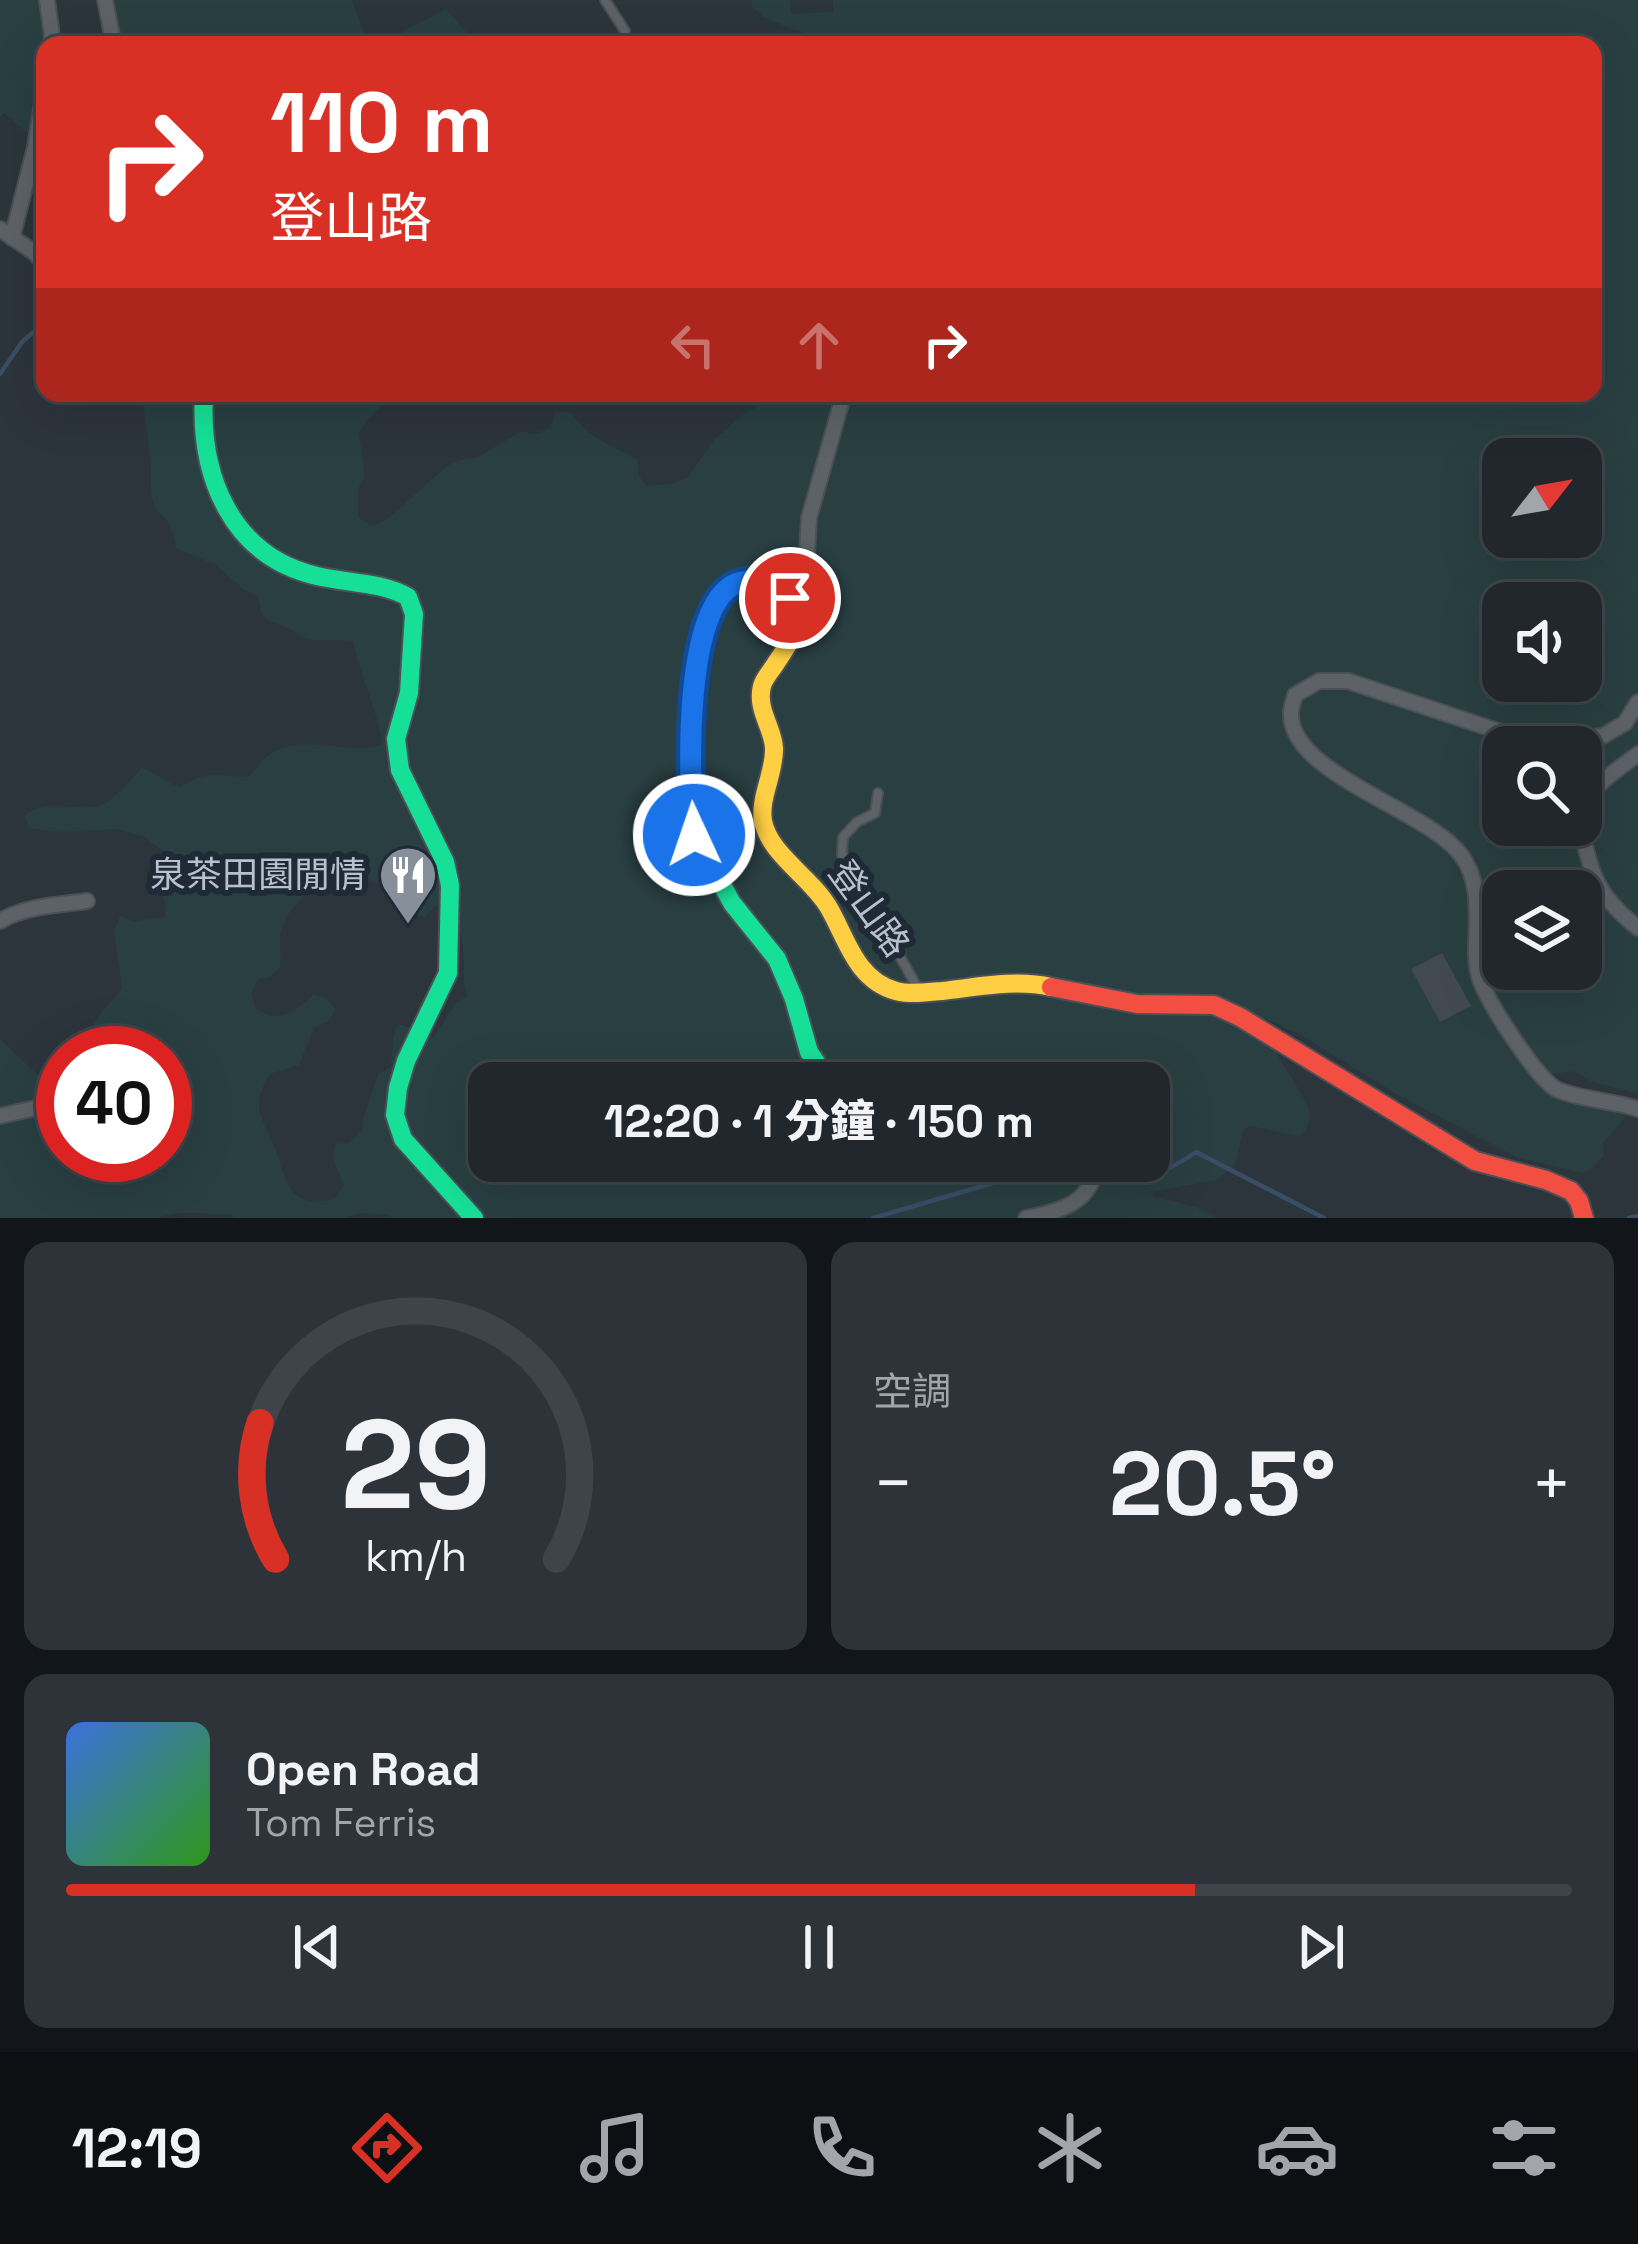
<!DOCTYPE html>
<html lang="zh-TW">
<head>
<meta charset="utf-8">
<style>
  :root { --surface:#21272d; --page:#2d3339; --text:#f1f3f6; --muted:#a2a5aa; --line:#3e4449; --accent:#d93025 }
  body { margin:0; font-family:"Space Grotesk","Noto Sans TC",sans-serif; background:var(--page); color:var(--text); height:100vh; display:flex; flex-direction:column; font-size:45px; white-space:nowrap }
  * { box-sizing:border-box; margin:0 }
  p { font-size:39px; color:var(--muted) }
  .icon { flex:none; width:66px; height:66px; fill:none; stroke:currentColor; stroke-width:2; stroke-linecap:round; stroke-linejoin:round }
  .map { position:relative; height:1218px; overflow:hidden }
  .sheet { display:flex; flex-direction:column; gap:24px; padding:24px; background:#121519; flex:1 }
  .sheet>* { flex:none }
  .hud { position:absolute; left:36px; top:36px; width:1566px; height:366px; border-radius:24px; box-shadow:0 12px 48px #0002,0 0 0 3px var(--line); background:#d93025; color:#fff; overflow:hidden }
  .needle { width:78px; rotate:59deg }
  .fabs { position:absolute; left:1482px; top:438px; display:grid; gap:24px }
  .fabs a { display:grid; place-items:center; width:120px; height:120px; border-radius:24px; background:var(--surface); box-shadow:0 12px 48px #0002,0 0 0 3px var(--line); font-size:60px }
  .speed { position:absolute; left:36px; top:1026px; display:flex; gap:24px; font-size:60px; font-weight:700; text-align:center }
  .speed>* { display:grid; place-content:center; width:156px; height:156px; border-radius:50%; background:var(--surface); box-shadow:0 12px 48px #0002,0 0 0 3px var(--line); line-height:1 }
  .speed .limit { border:18px solid #d22; background:#fff; color:#111 }
  .pin { position:absolute; display:grid; place-items:center; width:102px; height:102px; color:#fff; margin:-51px; border:6px solid #fff; border-radius:50%; box-shadow:0 3px 12px #0007 }
  .me { position:absolute; width:132px; margin:-66px; rotate:357deg; stroke-linejoin:round; filter:drop-shadow(0 0 9px #0008) }
  .turn { display:flex; align-items:center; gap:42px; height:252px; padding:0 36px; font-size:54px }
  .turn .icon { width:156px; height:156px; stroke-width:2.5 }
  .turn b { display:block; font-size:84px; line-height:102px }
  .lanes { display:flex; align-items:center; height:114px; padding:0 36px; background:#0003; justify-content:center; gap:60px; direction:ltr }
  .lanes .off { opacity:.35 }
  .big { font-size:90px; font-weight:800; line-height:1.1 }
  .sheet .widget { flex:1; display:flex; flex-direction:column; justify-content:center; gap:18px; min-width:0; padding:0 42px; border-radius:24px; background:var(--page) }
  .sheet .dial { align-items:center; gap:0 }
  .dial svg { height:312px; overflow:visible; fill:none; stroke:var(--line); stroke-width:7; stroke-linecap:round; text-anchor:middle }
  .dial text { fill:var(--text); stroke:none }
  .song { display:flex; align-items:center; gap:36px }
  .cover { width:144px; height:144px; border-radius:18px; background:linear-gradient(135deg,hsl(220 70% 55%),hsl(110 70% 35%)) }
  .played { height:12px; border-radius:6px; background:linear-gradient(90deg,var(--accent) 75%,var(--line) 75%) }
  .keys { display:flex; justify-content:space-around; direction:ltr }
  .heat { display:flex; justify-content:space-between; align-items:center; font-size:66px; direction:ltr }
  .sheet .tiles { flex:1; display:grid; gap:24px; grid-template-columns:1fr 1fr }
  .widget:last-child { grid-column:span 2 }
  .trip { position:absolute; left:468px; top:1062px; width:702px; height:120px; border-radius:24px; background:var(--surface); box-shadow:0 12px 48px #0002,0 0 0 3px var(--line); font-weight:800; line-height:120px; text-align:center }
  .dock { display:flex; height:192px; justify-content:space-around; align-items:center; background:#0d1012; color:var(--muted) }
  .dock .icon { width:84px; height:84px }
  .dock .active { color:var(--accent) }
  .dock b { font-size:54px; color:var(--text) }
  .map>svg:first-child { display:block }
  .green { fill:#293f42; fill-rule:evenodd }
  .lines { fill:none; stroke-linecap:round; stroke-linejoin:round }
  .stream { stroke:#3a4e68; stroke-width:4.5 }
  .building { fill:#434951 }
  .lane-casing { stroke:#4a5056; stroke-width:12 }
  .street-casing { stroke:#4a5056; stroke-width:18 }
  .fast-casing { stroke:#4a5056; stroke-width:22 }
  .slow-casing { stroke:#4a5056; stroke-width:22 }
  .jam-casing { stroke:#4a5056; stroke-width:22 }
  .lane { stroke:#5d6269; stroke-width:8 }
  .street { stroke:#5d6269; stroke-width:14 }
  .fast { stroke:#16e098; stroke-width:18 }
  .slow { stroke:#ffcf43; stroke-width:18 }
  .jam { stroke:#f24e42; stroke-width:18 }
  .route-casing { stroke:#114b97; stroke-width:30 }
  .route { stroke:#1a73e8; stroke-width:21 }
  .labels { text-anchor:middle; dominant-baseline:central; stroke-width:12; stroke-linejoin:round; paint-order:stroke }
  .poi-label { font-size:36px; fill:#b7c0cc; stroke:#1f2a37; text-anchor:end }
  .street-label { font-size:36px; fill:#b7c0cc; stroke:#1f2a37 }
</style>
</head>
<body>
<div class="map">
<svg width="1638" height="1218" viewBox="0 0 1638 1218">
  <rect width="100%" height="100%" fill="#2c343c"/>
  <path class="green" d="M0,0H56L59,45H45V122L41,145L4,113L0,118Z
    M102,0H352L368,45H110Z
    M752,0H790L791,14L833,12V0H1638V1094L1590,1081L1572,1071L1551,1075L1547,1082L1573,1101L1627,1116L1603,1143L1604,1156L1592,1168L1582,1173L1516,1157L1401,1097L1302,1036L1263,1017L1266,1035L1309,1107C1311,1119 1309,1130 1298,1136L1250,1126L1243,1130L1236,1164L1217,1180L1152,1192L1153,1196L1196,1207L1217,1218H392L389,1215L360,1213L345,1218H234L230,1214C205,1215 180,1209 158,1218H0V1039L38,1075L63,1089V1155H165V1053H90C86,1021 103,1012 122,989L114,930L120,916L134,921L165,917C168,890 152,886 165,852L144,837L118,829L60,832L29,828L24,815C47,799 74,811 99,806C109,805 135,777 141,768C157,772 165,783 180,787C212,768 216,777 249,777C255,770 261,760 269,755C301,732 346,756 382,745C378,709 360,677 353,641C338,639 318,642 305,638C289,632 302,635 288,628C267,617 263,627 258,597L243,589L215,565L176,548L173,533L167,520L155,509L151,494V464L143,403L148,393H385L388,400L367,420L359,433L365,477L358,489V517L372,526L386,520L447,466L460,460L476,458L521,432L537,434L551,427L556,411L571,412C593,444 609,441 638,461V474L646,486L675,483L687,478L715,439L741,416L781,393H1593V45H841L791,29L764,17L752,7ZM1503,459H1581V537H1503ZM1503,603H1581V681H1503ZM1503,747H1581V825H1503ZM324,862L353,870L378,884L396,909L425,917L435,906L449,902C460,919 463,943 464,964C464,977 462,983 468,995L455,1004L433,1038L425,1026L411,1028L398,1024L393,1038L391,1067L378,1074C373,1091 363,1114 362,1131L349,1143L336,1142L332,1157L344,1185L335,1199C286,1210 288,1181 274,1145C261,1114 250,1108 270,1074L299,1065L314,1028L328,1022L336,1010L327,999L314,994C296,1011 278,1025 255,1008L252,993L258,979L271,976L281,967L280,935L284,922L291,910L310,890ZM1503,891H1581V969H1503ZM489,1083H1149V1161H489Z
    M446,9L478,45H378Z"/>
  <g class="lines">
    <path class="stream" d="M0,374L22,342L45,322
      M1101,1171C1146,1173 1156,1180 1196,1152L1324,1218
      M873,1218L1010,1178L1089,1170
      M1629,1218L1638,1216"/>
  </g>
  <path class="building" d="M1442,953L1471,1006L1440,1022L1411,969Z"/>
  <g class="lines">
    <g class="lane-casing">
      <path id="lane" d="M605,0L625,31
        M878,793L875,813L857,822L843,837L842,855L920,992"/>
    </g>
    <g class="street-casing">
      <path id="street" d="M47,0L52,36L51,45
        M105,0L114,45
        M0,229L35,253L45,265
        M12,238L35,147L45,84
        M777,582L806,570L809,518L844,393
        M1638,702L1625,723L1603,736L1550,742L1516,737L1348,681H1319L1295,695C1294,701 1291,706 1291,713C1289,774 1428,810 1461,855C1482,882 1476,919 1476,952C1476,963 1478,977 1483,987C1493,1009 1538,1081 1558,1090C1579,1099 1614,1101 1638,1109
        M1581,817C1586,788 1616,771 1638,754
        M1580,825C1592,875 1596,895 1638,928
        M0,921C25,906 58,905 87,901
        M0,1116L40,1107
        M1026,1218C1063,1211 1093,1202 1097,1161"/>
    </g>
    <g class="fast-casing">
      <path id="fast" d="M204,393C199,474 230,556 317,576C346,583 382,582 408,597L414,614L409,693L396,739L400,770L445,862L450,885L448,973L406,1061L398,1088L395,1115L403,1139L474,1218
        M720,596L704,629L695,665L690,792L694,834L732,903L777,959L794,999L809,1052L830,1083"/>
    </g>
    <g class="slow-casing">
      <path id="slow" d="M720,596C737,577 753,579 777,582C804,615 799,630 776,663C772,670 764,678 762,686C756,710 773,727 774,748C775,772 759,798 763,821C769,854 812,878 829,908C847,939 856,980 896,991C910,995 927,992 942,991C978,987 1015,979 1051,987"/>
    </g>
    <g class="jam-casing">
      <path id="jam" d="M1051,987L1137,1004L1214,1005L1240,1017L1475,1161L1546,1180L1571,1191L1579,1201L1584,1218"/>
    </g>
    <use href="#lane" class="lane"/>
    <use href="#street" class="street"/>
    <use href="#fast" class="fast"/>
    <use href="#slow" class="slow"/>
    <use href="#jam" class="jam"/>
  </g>
  <g class="lines">
    <g class="route-casing">
      <path id="route" d="M694,835C689,786 681,593 742,582C766,577 775,580 790,598"/>
    </g>
    <use href="#route" class="route"/>
  </g>
  <defs>
    <g id="restaurant-pin" transform="scale(3)"><path d="M0 17L-7.5 6A9.5 9.5 0 1 1 7.5 6Z" fill="#868f9a" stroke="#1f2a37"/><path d="M-5-6h1v4h1v-4h1v4h1v-4h1v5L-1.5 .5V6h-2V.5L-5-1ZM5-6V6H3V1.5H1.5Q1.5-4 5-6Z" fill="#fff"/></g>
  </defs>
  <g fill-rule="evenodd">
    <use href="#restaurant-pin" x="408" y="875"/>
  </g>
  <g class="labels">
    <g class="poi-label">
      <text x="366" y="875">泉茶田園閒情</text>
    </g>
    <g class="street-label">
      <text transform="translate(869 909) rotate(54)">登山路</text>
    </g>
  </g>
</svg>
<div class="fabs">
<a><svg class="needle" viewBox="-14 -14 28 28"><path d="M0-13l5 13h-10z" fill="#e53935"/><path d="M0 13l5-13h-10z" fill="#a2a5aa"/></svg></a>
<a><svg class="icon" aria-label="sound" viewBox="0 0 24 24"><path d="M4 9h4l5-4v14l-5-4H4zM17 9q2 3 0 6"/></svg></a>
<a><svg class="icon" aria-label="search" viewBox="0 0 24 24"><circle cx="10" cy="10" r="6"/><path d="M15 15l6 6"/></svg></a>
<a><svg class="icon" aria-label="layers" viewBox="0 0 24 24"><path d="M12 4l9 5-9 5-9-5zM3 14l9 5 9-5"/></svg></a>
</div>
<div class="speed"><div class="limit">40</div></div>
<div class="pin" style="left:790px;top:598px;background:#d93025"><svg class="icon" aria-label="arrive" viewBox="0 0 24 24"><path d="M6 21V4h12l-3 4 3 4H6"/></svg></div>
<svg class="me" style="left:694px;top:835px" viewBox="-20 -20 40 40"><circle r="17" fill="#1a73e8" stroke="#fff" stroke-width="3"/><path d="M0-11L8 9 0 5-8 9z" fill="#fff"/></svg>
<div class="trip">12:20 · 1 分鐘 · 150 m</div>
<div class="hud">
<div class="turn"><svg class="icon" aria-label="right" viewBox="0 0 24 24"><path d="M7 20v-9h11M14 6l5 5-5 5"/></svg><div><b>110 m</b>登山路</div></div>
<div class="lanes"><svg class="icon off" aria-label="left" viewBox="0 0 24 24"><path d="M17 20v-9H6M10 6l-5 5 5 5"/></svg><svg class="icon off" aria-label="ahead" viewBox="0 0 24 24"><path d="M12 20V5M6 11l6-6 6 6"/></svg><svg class="icon" aria-label="right" viewBox="0 0 24 24"><path d="M7 20v-9h11M14 6l5 5-5 5"/></svg></div>
</div>
</div>
<section class="sheet">
<div class="tiles">
<div class="widget dial"><svg viewBox="0 0 100 80">
<path d="M14 69A42 42 0 1 1 86 69"/>
<path d="M14 69A42 42 0 0 1 10 34" stroke="#d93025"/>
<text x="50" y="56" font-size="32" font-weight="700">29</text>
<text x="50" y="72" font-size="11">km/h</text>
</svg></div>
<div class="widget"><p>空調</p>
<div class="heat"><a>−</a><b class="big">20.5°</b><a>+</a></div>
</div>
<div class="widget">
<div class="song"><i class="cover"></i><div><b>Open Road</b><p>Tom Ferris</p></div></div>
<div class="played"></div>
<div class="keys"><svg class="icon" aria-label="previous" viewBox="0 0 24 24"><path d="M18 5L8 12l10 7zM5 5v14"/></svg><svg class="icon" aria-label="pause" viewBox="0 0 24 24"><path d="M8 5v14M16 5v14"/></svg><svg class="icon" aria-label="next" viewBox="0 0 24 24"><path d="M6 5l10 7-10 7zM19 5v14"/></svg></div>
</div>
</div>
</section>
<nav class="dock">
<b>12:19</b>
<svg class="icon active" aria-label="directions" viewBox="0 0 24 24"><path d="M12 3l9 9-9 9-9-9zM9 14v-3h6M13 9l2 2-2 2"/></svg>
<svg class="icon" aria-label="music" viewBox="0 0 24 24"><path d="M9 18V5l10-2v13"/><circle cx="6" cy="18" r="3"/><circle cx="16" cy="16" r="3"/></svg>
<svg class="icon" aria-label="phone" viewBox="0 0 24 24"><path d="M5 4h4l2 5-3 2q2 4 5 5l2-3 5 2v4C11 20 4 13 5 4z"/></svg>
<svg class="icon" aria-label="climate" viewBox="0 0 24 24"><path d="M12 3v18M4 7l16 10M4 17L20 7"/></svg>
<svg class="icon" aria-label="car" viewBox="0 0 24 24"><path d="M5 17H2v-5l4-1 3-4h7l3 4 3 1v5h-3M9 17h6M6 11h13"/><circle cx="7" cy="17" r="2"/><circle cx="17" cy="17" r="2"/></svg>
<svg class="icon" aria-label="filters" viewBox="0 0 24 24"><path d="M4 7h16M4 17h16"/><circle cx="9" cy="7" r="2"/><circle cx="15" cy="17" r="2"/></svg>
</nav>
</body>
</html>
